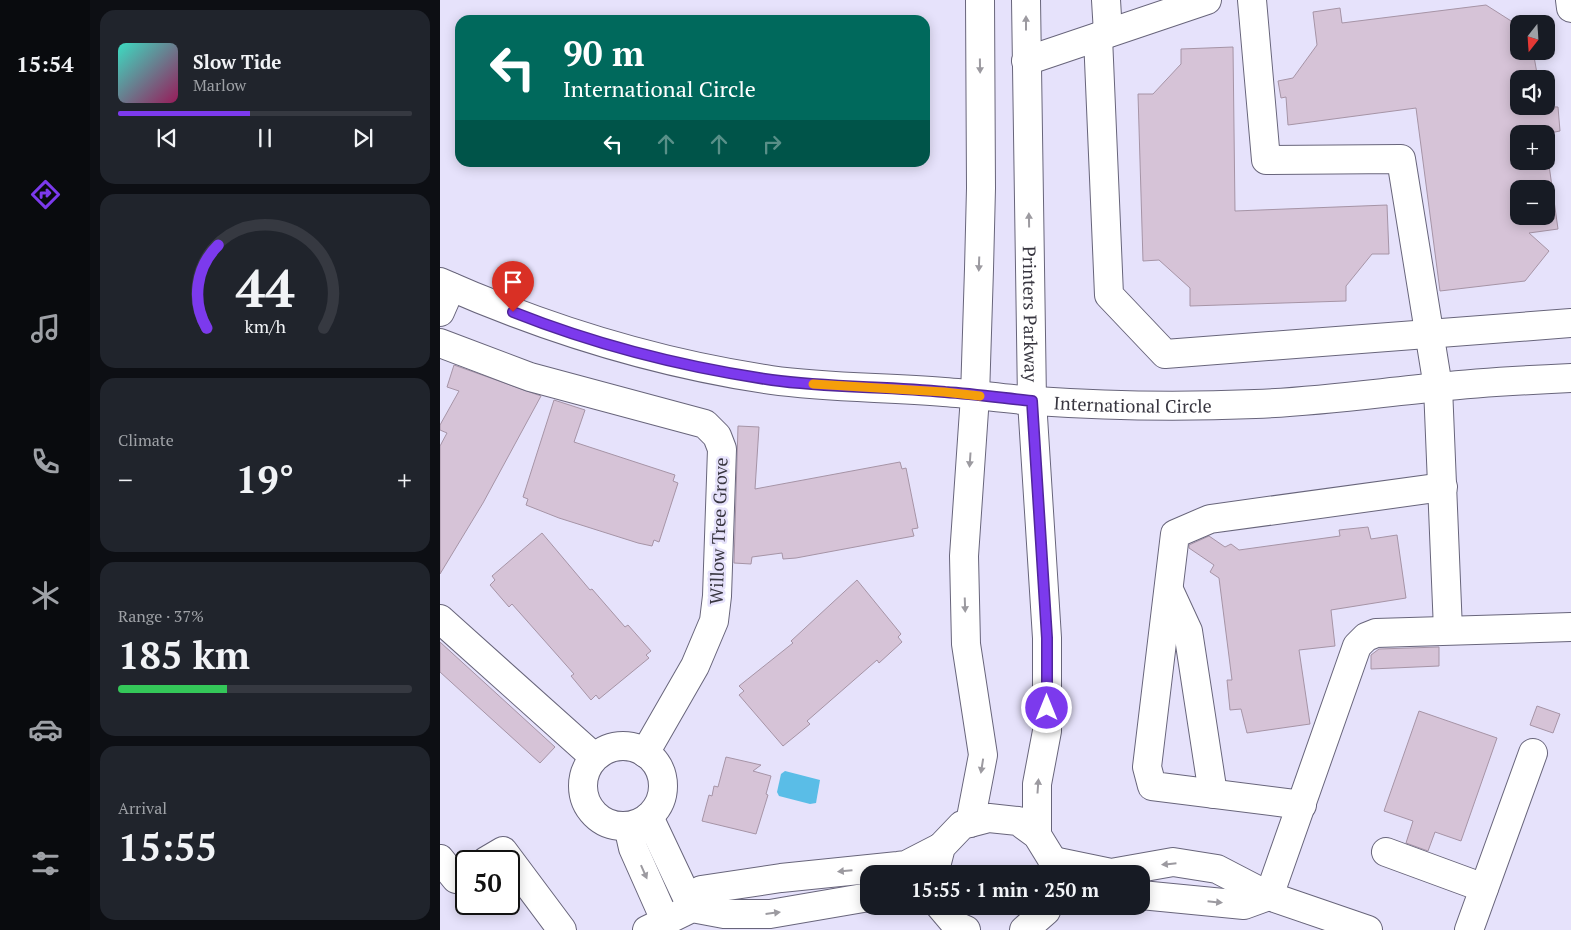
<!DOCTYPE html>
<html lang="en">
<head>
<meta charset="utf-8">
<style>
  :root { --surface:#171b24; --page:#20242c; --text:#f1f3f6; --muted:#9ea1a6; --line:#363941; --accent:#7c3aed }
  body { margin:0; font-family:"PT Serif",serif; background:var(--page); color:var(--text); height:100vh; display:flex; flex-direction:column; font-size:19px; white-space:nowrap }
  * { box-sizing:border-box; margin:0 }
  p { font-size:16px; color:var(--muted) }
  .icon { flex:none; width:28px; height:28px; fill:none; stroke:currentColor; stroke-width:2; stroke-linecap:round; stroke-linejoin:round }
  .map { position:relative; flex:1; overflow:hidden }
  .side { display:flex; flex-direction:column; gap:10px; padding:10px; background:#0d0f14; width:350px }
  .side>* { flex:none }
  .banner { position:absolute; left:15px; top:15px; width:475px; height:152px; border-radius:15px; box-shadow:0 2px 12px #0003; background:#00695c; color:#fff; overflow:hidden }
  .needle { width:32px; rotate:197deg }
  .fabs { position:absolute; left:1070px; top:15px; display:grid; gap:10px }
  .fabs a { display:grid; place-items:center; width:45px; height:45px; border-radius:10px; background:var(--surface); box-shadow:0 2px 12px #0003; font-size:25px }
  .speed { position:absolute; left:15px; top:850px; display:flex; gap:10px; font-size:25px; font-weight:700; text-align:center }
  .speed>* { display:grid; place-content:center; width:65px; height:65px; border-radius:50%; background:var(--surface); box-shadow:0 2px 12px #0003; line-height:1 }
  .speed .limit { border:2px solid #111; border-radius:8px; background:#fff; color:#111 }
  .pin { position:absolute; display:grid; place-items:center; width:42px; height:42px; color:#fff; margin:-51px -21px; border-radius:50% 50% 50% 0; rotate:-45deg; box-shadow:0 0 5px #0007 }
  .pin .icon { rotate:45deg }
  .me { position:absolute; width:55px; margin:-28px; rotate:0deg; stroke-linejoin:round; filter:drop-shadow(0 0 4px #0008) }
  .turn { display:flex; align-items:center; gap:18px; height:105px; padding:0 25px; font-size:22px }
  .turn .icon { width:65px; height:65px; stroke-width:2.5 }
  .turn b { display:block; font-size:35px; line-height:42px }
  .lanes { display:flex; align-items:center; height:48px; padding:0 25px; background:#0003; justify-content:center; gap:25px; direction:ltr }
  .lanes .off { opacity:.35 }
  .big { font-size:38px; font-weight:700; line-height:1.1 }
  .side .widget { flex:1; display:flex; flex-direction:column; justify-content:center; gap:8px; min-width:0; padding:0 18px; border-radius:15px; background:var(--page) }
  .side .dial { align-items:center; gap:0 }
  .dial svg { height:130px; overflow:visible; fill:none; stroke:var(--line); stroke-width:7; stroke-linecap:round; text-anchor:middle }
  .dial text { fill:var(--text); stroke:none }
  .song { display:flex; align-items:center; gap:15px }
  .cover { width:60px; height:60px; border-radius:8px; background:linear-gradient(135deg,hsl(170 70% 55%),hsl(330 70% 35%)) }
  .played { height:5px; border-radius:2px; background:linear-gradient(90deg,var(--accent) 45%,var(--line) 45%) }
  .keys { display:flex; justify-content:space-around; direction:ltr }
  .heat { display:flex; justify-content:space-between; align-items:center; font-size:28px; direction:ltr }
  .charge { height:8px; border-radius:4px; background:linear-gradient(90deg,#34c759 37%,var(--line) 0) }
  .trip { position:absolute; left:420px; top:865px; width:290px; height:50px; border-radius:15px; background:var(--surface); box-shadow:0 2px 12px #0003; font-weight:700; line-height:50px; text-align:center }
  main { display:flex; flex:1; min-height:0 }
  .dock { display:flex; flex-direction:column; width:90px; justify-content:space-around; align-items:center; background:#090b0e; color:var(--muted) }
  .dock .icon { width:35px; height:35px }
  .dock .on { color:var(--accent) }
  .dock b { font-size:22px; color:var(--text) }
  .map>svg:first-child { display:block }
  .water { fill:#5abde7 }
  .building { fill:#d6c3d7; stroke:#a694a6; fill-rule:evenodd }
  .lines { fill:none; stroke-linecap:round; stroke-linejoin:round }
  .minor-casing { stroke:#68657b; stroke-width:30 }
  .major-casing { stroke:#68657b; stroke-width:30 }
  .minor { stroke:#fff; stroke-width:28 }
  .major { stroke:#fff; stroke-width:28 }
  .oneway { fill:#9c9aa0 }
  .route-casing { stroke:#51269a; stroke-width:12 }
  .route { stroke:#7c3aed; stroke-width:9 }
  .slow { stroke:#f59e0b; stroke-width:9 }
  .labels { text-anchor:middle; dominant-baseline:central; stroke-width:5; stroke-linejoin:round; paint-order:stroke }
  .street-label { font-size:18px; fill:#383640; stroke:#e6e2fb }
</style>
</head>
<body>
<main>
<nav class="dock">
<b>15:54</b>
<svg class="icon on" aria-label="directions" viewBox="0 0 24 24"><path d="M12 3l9 9-9 9-9-9zM9 14v-3h6M13 9l2 2-2 2"/></svg>
<svg class="icon" aria-label="music" viewBox="0 0 24 24"><path d="M9 18V5l10-2v13"/><circle cx="6" cy="18" r="3"/><circle cx="16" cy="16" r="3"/></svg>
<svg class="icon" aria-label="phone" viewBox="0 0 24 24"><path d="M5 4h4l2 5-3 2q2 4 5 5l2-3 5 2v4C11 20 4 13 5 4z"/></svg>
<svg class="icon" aria-label="climate" viewBox="0 0 24 24"><path d="M12 3v18M4 7l16 10M4 17L20 7"/></svg>
<svg class="icon" aria-label="car" viewBox="0 0 24 24"><path d="M5 17H2v-5l4-1 3-4h7l3 4 3 1v5h-3M9 17h6M6 11h13"/><circle cx="7" cy="17" r="2"/><circle cx="17" cy="17" r="2"/></svg>
<svg class="icon" aria-label="filters" viewBox="0 0 24 24"><path d="M4 7h16M4 17h16"/><circle cx="9" cy="7" r="2"/><circle cx="15" cy="17" r="2"/></svg>
</nav>
<section class="side">
<div class="widget">
<div class="song"><i class="cover"></i><div><b>Slow Tide</b><p>Marlow</p></div></div>
<div class="played"></div>
<div class="keys"><svg class="icon" aria-label="previous" viewBox="0 0 24 24"><path d="M18 5L8 12l10 7zM5 5v14"/></svg><svg class="icon" aria-label="pause" viewBox="0 0 24 24"><path d="M8 5v14M16 5v14"/></svg><svg class="icon" aria-label="next" viewBox="0 0 24 24"><path d="M6 5l10 7-10 7zM19 5v14"/></svg></div>
</div>
<div class="widget dial"><svg viewBox="0 0 100 80">
<path d="M14 69A42 42 0 1 1 86 69"/>
<path d="M14 69A42 42 0 0 1 21 18" stroke="#7c3aed"/>
<text x="50" y="56" font-size="32" font-weight="700">44</text>
<text x="50" y="72" font-size="11">km/h</text>
</svg></div>
<div class="widget"><p>Climate</p>
<div class="heat"><a>−</a><b class="big">19°</b><a>+</a></div>
</div>
<div class="widget"><p>Range · 37%</p><b class="big">185 km</b><div class="charge"></div></div>
<div class="widget"><p>Arrival</p><b class="big">15:55</b></div>
</section>
<div class="map">
<svg width="1131" height="930" viewBox="0 0 1131 930">
  <rect width="100%" height="100%" fill="#e6e2fb"/>
  <path class="water" d="M345,771L380,780L376,803L370,804L339,796L337,792L341,774Z"/>
  <path class="building" d="M1046,5L1079,26V51H1093L1098,79H1079V106L1118,107L1120,131L1105,134H1079V161H1106V144L1118,229L1089,233L1109,251L1085,281L1000,291L976,108L848,125L846,97L841,98L838,81L853,78L877,45L873,12L900,8L902,23ZM1079,189H1106V216H1079Z
    M793,47L795,211L947,205L949,254H932L906,286V301L750,306V288L719,260L703,261L698,94H713L741,64V49Z
    M14,365L101,396L43,503L0,574V446L7,433L0,430V425L19,391L7,387Z
    M114,400L145,410L134,442L235,475L233,481L238,483L219,542L214,540L212,546L198,543L119,518L86,505L88,499L83,497Z
    M298,426L319,427L315,489L460,462L462,469L466,468L478,528L472,529L474,536L356,558L343,559L342,553L312,557L311,564L294,563Z
    M928,527L931,539L957,535L966,598L891,610L895,646L859,650L870,724L807,733L801,709L790,710L787,680H792L779,578L770,572L774,565L749,548V545L769,536L785,547L791,544L799,550L900,536L899,530Z
    M102,533L150,590L152,589L185,627L188,625L211,651L206,655L209,658L159,699L156,695L151,700L131,676L134,674L72,604L69,607L50,585L55,580L52,576Z
    M417,580L461,634L458,637L462,642L439,663L437,660L367,721L370,724L343,746L299,695L304,691L299,686L353,643L351,641Z
    M0,642L115,747L100,763L0,672Z
    M999,647V666L931,669V655L939,649Z
    M1097,706L1120,714L1113,733L1090,725Z
    M979,711L1057,738L1021,841L995,832L988,851L966,843L973,821L944,811Z
    M286,757L321,765L313,771L331,776L326,794L328,795L316,834L262,821L269,795L272,796L274,786L278,787Z"/>
  <g class="lines">
    <g class="minor-casing">
      <g id="minor">
        <path d="M666,0L668,33"/>
        <path d="M812,0L826,160L961,159L998,387L1008,630"/>
        <path d="M1130,0L1131,8"/>
        <path d="M658,37L669,295L725,354L1131,323"/>
        <path d="M586,61L767,0"/>
        <path id="s1" d="M0,282C106,329 216,363 331,380C388,388 446,387 504,392C534,394 565,399 596,401C668,406 742,407 815,404C876,402 937,393 999,387C1043,382 1087,380 1131,378"/>
        <path d="M0,312L11,287"/>
        <path d="M0,343L90,377L265,424L277,436L282,449L277,596L274,621L255,666L205,753"/>
        <path d="M730,592L748,631L773,794"/>
        <path d="M0,619L154,757"/>
        <circle cx="183" cy="786" r="40"/>
        <path d="M862,805L712,786L707,767L735,534L770,519L1003,487"/>
        <path d="M209,817L252,908"/>
        <path d="M188,826L193,848L225,920"/>
        <path d="M946,852L1044,888"/>
        <path d="M0,859L16,879L26,873"/>
        <path d="M46,861L63,851L122,930"/>
        <path d="M613,861L671,873L733,862L777,869L829,896L928,930"/>
        <path d="M701,895L804,905L829,896L917,646L926,637L936,633L1131,627"/>
        <path d="M252,908L261,890L341,878L458,866L466,865L501,847"/>
        <path d="M207,930L252,908L284,914H330L429,897"/>
        <path d="M1029,930L1093,753"/>
      </g>
    </g>
    <g class="major-casing">
      <g id="major">
        <path id="s2" d="M586,0L592,401L607,638V731L597,784V835"/>
        <path d="M530,823L543,755L526,644L524,556L535,396L539,269L541,188L540,0"/>
        <path d="M494,874L501,847L522,825L549,818L578,821L597,835L613,861L612,874"/>
        <path d="M500,906L517,926L526,930"/>
        <path d="M584,930L606,911L608,906"/>
      </g>
    </g>
    <use href="#minor" class="minor"/>
    <use href="#major" class="major"/>
  </g>
  <defs><path id="oneway-solid" d="M-6-.8H1V-3.2L6.5 0L1 3.2V.8H-6Z" transform="scale(1.25)"/></defs>
  <g class="oneway">
    <use href="#oneway-solid" transform="translate(586 23) rotate(-90)"/>
    <use href="#oneway-solid" transform="translate(540 66) rotate(89)"/>
    <use href="#oneway-solid" transform="translate(589 220) rotate(-91)"/>
    <use href="#oneway-solid" transform="translate(539 264) rotate(92)"/>
    <use href="#oneway-solid" transform="translate(530 460) rotate(94)"/>
    <use href="#oneway-solid" transform="translate(525 605) rotate(88)"/>
    <use href="#oneway-solid" transform="translate(542 766) rotate(99)"/>
    <use href="#oneway-solid" transform="translate(598 786) rotate(-86)"/>
    <use href="#oneway-solid" transform="translate(729 864) rotate(174)"/>
    <use href="#oneway-solid" transform="translate(405 871) rotate(175)"/>
    <use href="#oneway-solid" transform="translate(204 872) rotate(66)"/>
    <use href="#oneway-solid" transform="translate(775 902) rotate(6)"/>
    <use href="#oneway-solid" transform="translate(333 913) rotate(-7)"/>
  </g>
  <g class="lines">
    <g class="route-casing">
      <path id="route" d="M73,312C156,345 243,367 332,380C389,388 448,386 505,392C534,394 563,398 592,401L607,638V708"/>
    </g>
    <use href="#route" class="route"/>
    <path class="slow" d="M373,384L504,392L540,396"/>
  </g>
  <g class="labels">
    <g class="street-label">
      <text stroke="none"><textPath href="#s2" startOffset="314">Printers Parkway</textPath></text>
      <text stroke="none"><textPath href="#s1" startOffset="709">International Circle</textPath></text>
      <text transform="translate(278 531) rotate(-88)">Willow Tree Grove</text>
    </g>
  </g>
</svg>
<div class="fabs">
<a><svg class="needle" viewBox="-14 -14 28 28"><path d="M0-13l5 13h-10z" fill="#e53935"/><path d="M0 13l5-13h-10z" fill="#9ea1a6"/></svg></a>
<a><svg class="icon" aria-label="sound" viewBox="0 0 24 24"><path d="M4 9h4l5-4v14l-5-4H4zM17 9q2 3 0 6"/></svg></a>
<a>+</a>
<a>−</a>
</div>
<div class="speed"><div class="limit">50</div></div>
<div class="pin" style="left:73px;top:312px;background:#d93025"><svg class="icon" aria-label="arrive" viewBox="0 0 24 24"><path d="M6 21V4h12l-3 4 3 4H6"/></svg></div>
<svg class="me" style="left:607px;top:708px" viewBox="-20 -20 40 40"><circle r="17" fill="#7c3aed" stroke="#fff" stroke-width="3"/><path d="M0-11L8 9 0 5-8 9z" fill="#fff"/></svg>
<div class="trip">15:55 · 1 min · 250 m</div>
<div class="banner">
<div class="turn"><svg class="icon" aria-label="left" viewBox="0 0 24 24"><path d="M17 20v-9H6M10 6l-5 5 5 5"/></svg><div><b>90 m</b>International Circle</div></div>
<div class="lanes"><svg class="icon" aria-label="left" viewBox="0 0 24 24"><path d="M17 20v-9H6M10 6l-5 5 5 5"/></svg><svg class="icon off" aria-label="ahead" viewBox="0 0 24 24"><path d="M12 20V5M6 11l6-6 6 6"/></svg><svg class="icon off" aria-label="ahead" viewBox="0 0 24 24"><path d="M12 20V5M6 11l6-6 6 6"/></svg><svg class="icon off" aria-label="right" viewBox="0 0 24 24"><path d="M7 20v-9h11M14 6l5 5-5 5"/></svg></div>
</div>
</div>
</main>
</body>
</html>
